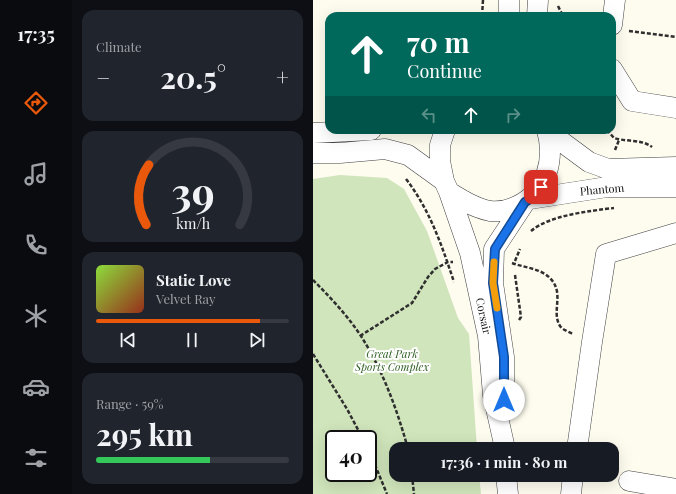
<!DOCTYPE html>
<html lang="en">
<head>
<meta charset="utf-8">
<style>
  :root { --surface:#171b24; --page:#20242c; --text:#f1f3f6; --muted:#9ea1a6; --line:#363941; --accent:#ea580c }
  body { margin:0; font-family:"Playfair Display",serif; background:var(--page); color:var(--text); height:100vh; display:flex; flex-direction:column; font-size:15px; white-space:nowrap }
  * { box-sizing:border-box; margin:0 }
  p { font-size:13px; color:var(--muted) }
  .icon { flex:none; width:22px; height:22px; fill:none; stroke:currentColor; stroke-width:2; stroke-linecap:round; stroke-linejoin:round }
  .map { position:relative; flex:1; overflow:hidden }
  .sheet { display:flex; flex-direction:column; gap:10px; padding:10px; background:#0d0f14; width:241px }
  .sheet>* { flex:none }
  .hud { position:absolute; left:12px; top:12px; width:291px; height:122px; border-radius:12px; box-shadow:0 4px 16px #0002; background:#00695c; color:#fff; overflow:hidden }
  .speed { position:absolute; left:12px; top:430px; display:flex; gap:8px; font-size:20px; font-weight:700; text-align:center }
  .speed>* { display:grid; place-content:center; width:52px; height:52px; border-radius:50%; background:var(--surface); box-shadow:0 4px 16px #0002; line-height:1 }
  .speed .limit { border:2px solid #111; border-radius:6px; background:#fff; color:#111 }
  .pin { position:absolute; display:grid; place-items:center; width:34px; height:34px; color:#fff; margin:-17px; border-radius:8px; box-shadow:0 2px 6px #0006 }
  .me { position:absolute; width:44px; margin:-22px; rotate:0deg; stroke-linejoin:round; filter:drop-shadow(0 0 3px #0008) }
  .turn { display:flex; align-items:center; gap:14px; height:84px; padding:0 16px; font-size:18px }
  .turn .icon { width:52px; height:52px; stroke-width:2.5 }
  .turn b { display:block; font-size:28px; line-height:34px }
  .lanes { display:flex; align-items:center; height:38px; padding:0 16px; background:#0003; justify-content:center; gap:20px; direction:ltr }
  .lanes .off { opacity:.35 }
  .big { font-size:30px; font-weight:700; line-height:1.1 }
  .sheet .widget { flex:1; display:flex; flex-direction:column; justify-content:center; gap:6px; min-width:0; padding:0 14px; border-radius:12px; background:var(--page) }
  .sheet .dial { align-items:center; gap:0 }
  .dial svg { height:104px; overflow:visible; fill:none; stroke:var(--line); stroke-width:7; stroke-linecap:round; text-anchor:middle }
  .dial text { fill:var(--text); stroke:none }
  .song { display:flex; align-items:center; gap:12px }
  .cover { width:48px; height:48px; border-radius:6px; background:linear-gradient(135deg,hsl(90 70% 55%),hsl(10 70% 35%)) }
  .played { height:4px; border-radius:2px; background:linear-gradient(90deg,var(--accent) 85%,var(--line) 85%) }
  .keys { display:flex; justify-content:space-around; direction:ltr }
  .heat { display:flex; justify-content:space-between; align-items:center; font-size:22px; direction:ltr }
  .charge { height:6px; border-radius:3px; background:linear-gradient(90deg,#34c759 59%,var(--line) 0) }
  .trip { position:absolute; left:76px; top:442px; width:230px; height:40px; border-radius:12px; background:var(--surface); box-shadow:0 4px 16px #0002; font-weight:700; line-height:40px; text-align:center }
  main { display:flex; flex:1; min-height:0 }
  .tab-bar { display:flex; flex-direction:column; width:72px; justify-content:space-around; align-items:center; background:#090b0e; color:var(--muted) }
  .tab-bar .icon { width:28px; height:28px }
  .tab-bar .selected { color:var(--accent) }
  .tab-bar b { font-size:18px; color:var(--text) }
  .map>svg:first-child { display:block }
  .green { fill:#d0e5bb; fill-rule:evenodd }
  .lines { fill:none; stroke-linecap:round; stroke-linejoin:round }
  .minor-casing { stroke:#404040; stroke-width:21 }
  .path { stroke:#2f2f2f; stroke-width:2.5; stroke-dasharray:4 2; stroke-linecap:butt }
  .minor { stroke:#fff; stroke-width:20 }
  .route-casing { stroke:#114b97; stroke-width:10 }
  .route { stroke:#1a73e8; stroke-width:7 }
  .slow { stroke:#f59e0b; stroke-width:7 }
  .labels { text-anchor:middle; dominant-baseline:central; stroke-width:4; stroke-linejoin:round; paint-order:stroke }
  .street-label { font-size:11px; fill:#0d0d0d; stroke:#fff }
  .park-label { font-size:11px; font-style:italic; fill:#2e5f23; stroke:#fff }
</style>
</head>
<body>
<main>
<nav class="tab-bar">
<b>17:35</b>
<svg class="icon selected" aria-label="directions" viewBox="0 0 24 24"><path d="M12 3l9 9-9 9-9-9zM9 14v-3h6M13 9l2 2-2 2"/></svg>
<svg class="icon" aria-label="music" viewBox="0 0 24 24"><path d="M9 18V5l10-2v13"/><circle cx="6" cy="18" r="3"/><circle cx="16" cy="16" r="3"/></svg>
<svg class="icon" aria-label="phone" viewBox="0 0 24 24"><path d="M5 4h4l2 5-3 2q2 4 5 5l2-3 5 2v4C11 20 4 13 5 4z"/></svg>
<svg class="icon" aria-label="climate" viewBox="0 0 24 24"><path d="M12 3v18M4 7l16 10M4 17L20 7"/></svg>
<svg class="icon" aria-label="car" viewBox="0 0 24 24"><path d="M5 17H2v-5l4-1 3-4h7l3 4 3 1v5h-3M9 17h6M6 11h13"/><circle cx="7" cy="17" r="2"/><circle cx="17" cy="17" r="2"/></svg>
<svg class="icon" aria-label="filters" viewBox="0 0 24 24"><path d="M4 7h16M4 17h16"/><circle cx="9" cy="7" r="2"/><circle cx="15" cy="17" r="2"/></svg>
</nav>
<section class="sheet">
<div class="widget"><p>Climate</p>
<div class="heat"><a>−</a><b class="big">20.5°</b><a>+</a></div>
</div>
<div class="widget dial"><svg viewBox="0 0 100 80">
<path d="M14 69A42 42 0 1 1 86 69"/>
<path d="M14 69A42 42 0 0 1 16 23" stroke="#ea580c"/>
<text x="50" y="56" font-size="32" font-weight="700">39</text>
<text x="50" y="72" font-size="11">km/h</text>
</svg></div>
<div class="widget">
<div class="song"><i class="cover"></i><div><b>Static Love</b><p>Velvet Ray</p></div></div>
<div class="played"></div>
<div class="keys"><svg class="icon" aria-label="previous" viewBox="0 0 24 24"><path d="M18 5L8 12l10 7zM5 5v14"/></svg><svg class="icon" aria-label="pause" viewBox="0 0 24 24"><path d="M8 5v14M16 5v14"/></svg><svg class="icon" aria-label="next" viewBox="0 0 24 24"><path d="M6 5l10 7-10 7zM19 5v14"/></svg></div>
</div>
<div class="widget"><p>Range · 59%</p><b class="big">295 km</b><div class="charge"></div></div>
</section>
<div class="map">
<svg width="363" height="494" viewBox="0 0 363 494">
  <rect width="100%" height="100%" fill="#fefbef"/>
  <path class="green" d="M27,175L74,178L91,189L114,231L145,318L156,334L164,449H83V475H166L168,494H0V179ZM21,439H55V473H21Z"/>
  <g class="lines">
    <g class="minor-casing">
      <path id="minor" d="M196,16V0
        M224,16L225,0
        M299,25L302,0
        M299,69L319,101L363,108
        M132,130L127,145V161L131,181L136,192L157,253L175,336L180,395L191,444
        M0,133L58,130
        M235,135L249,142L276,162L295,169L363,167
        M0,153H27L72,149L95,155L131,181
        M136,192C149,200 162,208 177,211C186,212 196,210 204,206C234,192 242,160 234,130
        M217,199L294,187H363
        M191,390V357L180,283L181,249L212,202
        M264,449L279,342L293,254L363,233
        M193,475L195,494
        M316,481L363,489
        M258,494L260,475"/>
    </g>
    <path class="path" d="M245,6L250,16
      M169,16L170,0
      M316,31L363,37
      M294,130L301,138C313,142 329,139 339,147
      M302,150L306,140
      M93,179C117,210 129,246 141,282
      M218,231C237,215 277,211 301,208
      M202,261L207,249
      M199,263C210,267 222,268 232,274C255,290 237,310 247,326C250,330 256,332 260,334
      M202,275L208,317L206,320
      M0,280C17,297 34,315 48,336C70,371 84,409 95,449
      M47,336L99,303L115,277L122,269L135,262H140
      M0,354L34,409L50,439
      M55,448L74,494
      M99,475L101,494"/>
    <use href="#minor" class="minor"/>
  </g>
  <g class="lines">
    <g class="route-casing">
      <path id="route" d="M191,400V357L180,283L182,249L212,202L217,199L228,187"/>
    </g>
    <use href="#route" class="route"/>
    <path class="slow" d="M181,262L180,283L184,308"/>
  </g>
  <g class="labels">
    <g class="street-label">
      <text transform="translate(289 189) rotate(-5)">Phantom</text>
      <text transform="translate(171 316) rotate(78)">Corsair</text>
    </g>
    <g class="park-label">
      <text x="79" y="353">Great Park<tspan x="79" dy="13">Sports Complex</tspan></text>
    </g>
  </g>
</svg>
<div class="speed"><div class="limit">40</div></div>
<div class="pin" style="left:228px;top:187px;background:#d93025"><svg class="icon" aria-label="arrive" viewBox="0 0 24 24"><path d="M6 21V4h12l-3 4 3 4H6"/></svg></div>
<svg class="me" style="left:191px;top:400px" viewBox="-20 -20 40 40"><circle r="19" fill="#fff"/><path d="M0-13L10 11 0 6-10 11z" fill="#1a73e8"/></svg>
<div class="trip">17:36 · 1 min · 80 m</div>
<div class="hud">
<div class="turn"><svg class="icon" aria-label="ahead" viewBox="0 0 24 24"><path d="M12 20V5M6 11l6-6 6 6"/></svg><div><b>70 m</b>Continue</div></div>
<div class="lanes"><svg class="icon off" aria-label="left" viewBox="0 0 24 24"><path d="M17 20v-9H6M10 6l-5 5 5 5"/></svg><svg class="icon" aria-label="ahead" viewBox="0 0 24 24"><path d="M12 20V5M6 11l6-6 6 6"/></svg><svg class="icon off" aria-label="right" viewBox="0 0 24 24"><path d="M7 20v-9h11M14 6l5 5-5 5"/></svg></div>
</div>
</div>
</main>
</body>
</html>
